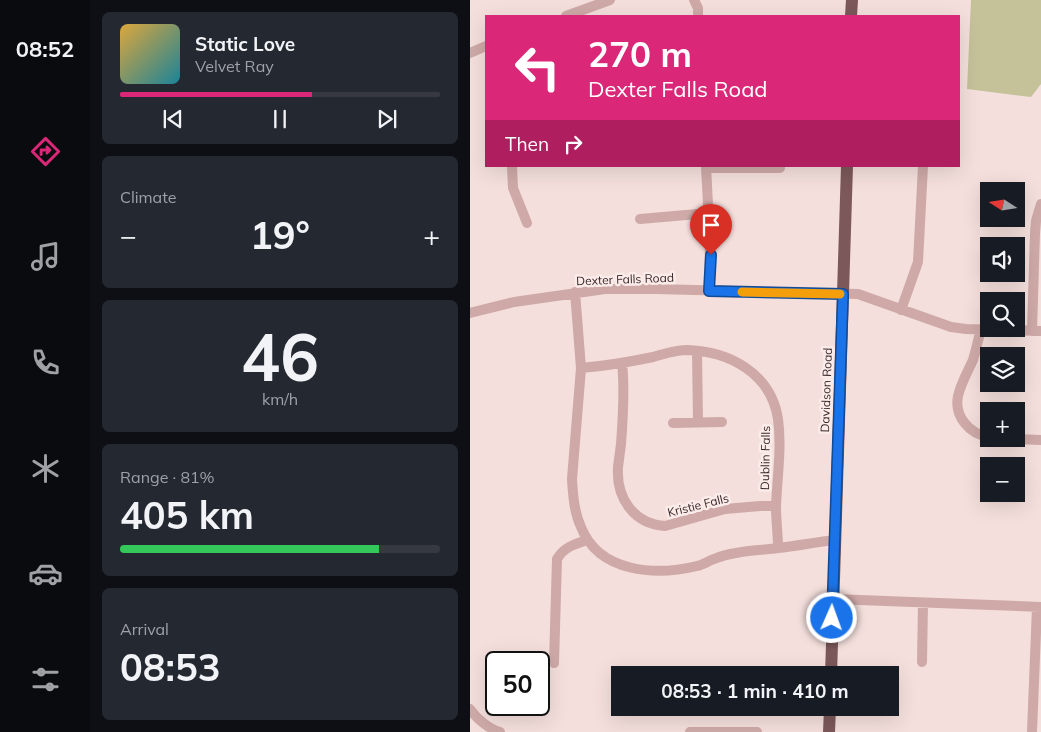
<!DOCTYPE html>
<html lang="en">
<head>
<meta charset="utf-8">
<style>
  :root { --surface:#171b24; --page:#242831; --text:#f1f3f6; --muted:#9ea1a6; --line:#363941; --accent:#db2777 }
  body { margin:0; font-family:Mulish,sans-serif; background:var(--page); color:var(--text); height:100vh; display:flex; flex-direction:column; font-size:19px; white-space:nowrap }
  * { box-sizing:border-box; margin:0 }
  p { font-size:16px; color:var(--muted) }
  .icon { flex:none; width:28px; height:28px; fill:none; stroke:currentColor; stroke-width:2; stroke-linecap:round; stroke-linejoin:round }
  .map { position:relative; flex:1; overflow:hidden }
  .drawer { display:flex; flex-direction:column; gap:12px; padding:12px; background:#0d0f14; width:380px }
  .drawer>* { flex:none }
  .top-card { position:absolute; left:15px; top:15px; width:475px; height:152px; border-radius:0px; box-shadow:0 5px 20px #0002; background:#db2777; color:#fff; overflow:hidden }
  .needle { width:32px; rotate:282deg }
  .fabs { position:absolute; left:510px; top:182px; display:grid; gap:10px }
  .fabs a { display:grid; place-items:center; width:45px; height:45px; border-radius:0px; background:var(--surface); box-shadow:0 5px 20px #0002; font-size:25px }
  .speed { position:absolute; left:15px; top:651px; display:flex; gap:10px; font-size:25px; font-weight:700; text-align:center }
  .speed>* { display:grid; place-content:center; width:65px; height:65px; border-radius:50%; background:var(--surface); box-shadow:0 5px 20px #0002; line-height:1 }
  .speed .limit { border:2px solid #111; border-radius:8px; background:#fff; color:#111 }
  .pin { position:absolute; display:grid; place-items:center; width:42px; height:42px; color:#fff; margin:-51px -21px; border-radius:50% 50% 50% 0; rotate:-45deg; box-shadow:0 0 5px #0007 }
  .pin .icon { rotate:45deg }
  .me { position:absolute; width:55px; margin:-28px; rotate:2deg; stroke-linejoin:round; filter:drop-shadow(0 0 4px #0008) }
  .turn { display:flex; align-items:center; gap:18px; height:105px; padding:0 20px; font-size:22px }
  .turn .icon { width:65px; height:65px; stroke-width:2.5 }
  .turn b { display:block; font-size:35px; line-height:42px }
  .then { display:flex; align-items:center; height:48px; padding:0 20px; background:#0003; gap:10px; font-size:19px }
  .big { font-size:38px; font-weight:700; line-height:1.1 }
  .drawer .card { flex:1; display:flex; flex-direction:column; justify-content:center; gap:8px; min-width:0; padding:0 18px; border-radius:8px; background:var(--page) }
  .drawer .dial { align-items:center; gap:0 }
  .dial b { font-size:65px; line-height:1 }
  .song { display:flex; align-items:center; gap:15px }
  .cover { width:60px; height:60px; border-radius:8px; background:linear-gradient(135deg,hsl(40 70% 55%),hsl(190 70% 35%)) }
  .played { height:5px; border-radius:2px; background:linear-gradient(90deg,var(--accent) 60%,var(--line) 60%) }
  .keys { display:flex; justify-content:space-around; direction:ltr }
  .heat { display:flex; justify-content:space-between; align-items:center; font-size:28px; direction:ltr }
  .charge { height:8px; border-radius:4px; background:linear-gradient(90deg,#34c759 81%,var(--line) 0) }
  .trip { position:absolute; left:141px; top:666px; width:288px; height:50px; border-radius:0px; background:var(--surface); box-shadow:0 5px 20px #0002; font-weight:700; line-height:50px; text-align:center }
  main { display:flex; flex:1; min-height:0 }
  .tab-bar { display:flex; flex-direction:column; width:90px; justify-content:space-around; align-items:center; background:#090b0e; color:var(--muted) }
  .tab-bar .icon { width:35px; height:35px }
  .tab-bar .current { color:var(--accent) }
  .tab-bar b { font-size:22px; color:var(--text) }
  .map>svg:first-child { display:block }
  .green { fill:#c5c29a }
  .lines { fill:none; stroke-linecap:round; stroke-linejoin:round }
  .minor { stroke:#cea9a7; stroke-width:10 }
  .major { stroke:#7c585a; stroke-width:12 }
  .route-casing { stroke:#114b97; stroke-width:12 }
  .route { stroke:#1a73e8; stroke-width:9 }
  .slow { stroke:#f59e0b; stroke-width:9 }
  .labels { text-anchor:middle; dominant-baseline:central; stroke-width:5; stroke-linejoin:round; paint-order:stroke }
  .street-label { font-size:12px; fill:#39282a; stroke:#fbebe9 }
</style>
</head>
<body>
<main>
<nav class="tab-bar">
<b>08:52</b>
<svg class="icon current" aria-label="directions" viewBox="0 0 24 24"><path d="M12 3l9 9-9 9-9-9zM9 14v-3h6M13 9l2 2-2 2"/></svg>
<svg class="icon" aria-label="music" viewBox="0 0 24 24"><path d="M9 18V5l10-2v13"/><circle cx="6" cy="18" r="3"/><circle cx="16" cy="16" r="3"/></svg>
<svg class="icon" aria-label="phone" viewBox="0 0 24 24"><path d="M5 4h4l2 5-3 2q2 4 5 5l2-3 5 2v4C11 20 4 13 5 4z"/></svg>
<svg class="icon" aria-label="climate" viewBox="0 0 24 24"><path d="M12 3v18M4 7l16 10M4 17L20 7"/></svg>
<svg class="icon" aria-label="car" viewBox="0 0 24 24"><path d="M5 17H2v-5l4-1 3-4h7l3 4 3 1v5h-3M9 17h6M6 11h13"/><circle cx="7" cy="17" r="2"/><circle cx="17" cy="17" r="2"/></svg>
<svg class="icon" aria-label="filters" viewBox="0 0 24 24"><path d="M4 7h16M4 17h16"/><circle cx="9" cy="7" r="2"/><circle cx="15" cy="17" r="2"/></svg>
</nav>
<section class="drawer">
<div class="card">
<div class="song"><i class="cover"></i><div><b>Static Love</b><p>Velvet Ray</p></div></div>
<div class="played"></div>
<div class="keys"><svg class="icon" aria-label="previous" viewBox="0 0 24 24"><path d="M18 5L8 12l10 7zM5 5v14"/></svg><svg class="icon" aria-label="pause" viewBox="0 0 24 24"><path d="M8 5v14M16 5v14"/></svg><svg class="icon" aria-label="next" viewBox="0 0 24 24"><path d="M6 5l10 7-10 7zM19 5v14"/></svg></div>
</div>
<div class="card"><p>Climate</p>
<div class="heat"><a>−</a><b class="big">19°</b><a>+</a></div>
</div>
<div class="card dial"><b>46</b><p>km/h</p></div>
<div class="card"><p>Range · 81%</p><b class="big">405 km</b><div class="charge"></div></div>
<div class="card"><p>Arrival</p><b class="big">08:53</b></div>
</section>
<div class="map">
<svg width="571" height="732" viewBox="0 0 571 732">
  <rect width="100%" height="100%" fill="#f4dfdc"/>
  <path class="green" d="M501,0H571V84L561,97L497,89Z"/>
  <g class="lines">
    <path class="minor" d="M224,0L228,8V16
      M96,16L140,0
      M0,53L16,46
      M42,166L43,188L57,223
      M236,166L240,243L239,291
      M237,168H310
      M170,219L239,213
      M105,292L111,368L102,479C103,495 104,512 111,527C129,573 186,576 227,566C233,565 238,561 244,559C251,556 259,554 266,553C280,550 294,550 308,548C327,546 346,542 365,540
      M431,310L448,262L453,166
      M0,313L44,302L135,289H185L388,294L481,327L496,329L571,331
      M511,330C508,340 506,350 503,360C498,371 491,383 488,396C484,416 499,434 519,437
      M562,331L565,233L566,221L571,204
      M227,351L228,422
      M152,363C155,389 153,418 151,444C150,452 149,459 148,467C146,497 163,524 195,526L255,509L290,506H306
      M111,368C136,366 159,362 183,357C193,354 206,350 216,350C259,351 301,373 308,419C312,448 307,478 306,507C306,520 308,535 308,548
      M203,423L252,422
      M544,439L571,440
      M363,599L571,607
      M452,662L453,603
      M84,663L87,559C94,547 105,544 117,540
      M0,709C7,719 19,729 30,732
      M220,732H287
      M562,732L567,607"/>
    <path class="major" d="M381,16L382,0
      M361,675L377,166
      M359,732L360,708"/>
  </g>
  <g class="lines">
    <g class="route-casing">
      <path id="route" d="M241,255L239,291L373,294L362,618"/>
    </g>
    <use href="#route" class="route"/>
    <path class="slow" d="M272,292L370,294"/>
  </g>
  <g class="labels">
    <g class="street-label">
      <text transform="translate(155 279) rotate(-2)">Dexter Falls Road</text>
      <text transform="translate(356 390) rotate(-88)">Davidson Road</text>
      <text transform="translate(295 458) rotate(-89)">Dublin Falls</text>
      <text transform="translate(228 505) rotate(-14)">Kristie Falls</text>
    </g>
  </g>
</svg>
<div class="fabs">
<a><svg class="needle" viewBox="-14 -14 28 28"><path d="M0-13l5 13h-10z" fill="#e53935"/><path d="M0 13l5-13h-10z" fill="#9ea1a6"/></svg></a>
<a><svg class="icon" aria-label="sound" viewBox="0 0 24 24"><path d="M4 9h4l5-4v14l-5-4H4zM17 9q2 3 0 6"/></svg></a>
<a><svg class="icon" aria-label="search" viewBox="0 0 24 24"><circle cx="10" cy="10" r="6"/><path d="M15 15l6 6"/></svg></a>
<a><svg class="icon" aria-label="layers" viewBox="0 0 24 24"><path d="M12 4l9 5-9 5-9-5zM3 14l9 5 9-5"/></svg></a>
<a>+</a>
<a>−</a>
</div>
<div class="speed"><div class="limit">50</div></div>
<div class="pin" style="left:241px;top:255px;background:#d93025"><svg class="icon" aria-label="arrive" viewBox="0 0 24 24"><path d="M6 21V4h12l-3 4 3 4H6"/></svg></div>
<svg class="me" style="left:362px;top:618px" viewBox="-20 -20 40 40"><circle r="17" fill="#1a73e8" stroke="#fff" stroke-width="3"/><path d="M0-11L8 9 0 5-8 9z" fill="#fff"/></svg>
<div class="trip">08:53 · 1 min · 410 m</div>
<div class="top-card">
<div class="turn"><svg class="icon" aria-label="left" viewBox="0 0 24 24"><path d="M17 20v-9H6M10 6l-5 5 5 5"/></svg><div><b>270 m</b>Dexter Falls Road</div></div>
<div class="then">Then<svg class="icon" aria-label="right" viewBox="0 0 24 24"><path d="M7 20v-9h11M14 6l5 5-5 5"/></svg></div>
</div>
</div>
</main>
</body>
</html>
